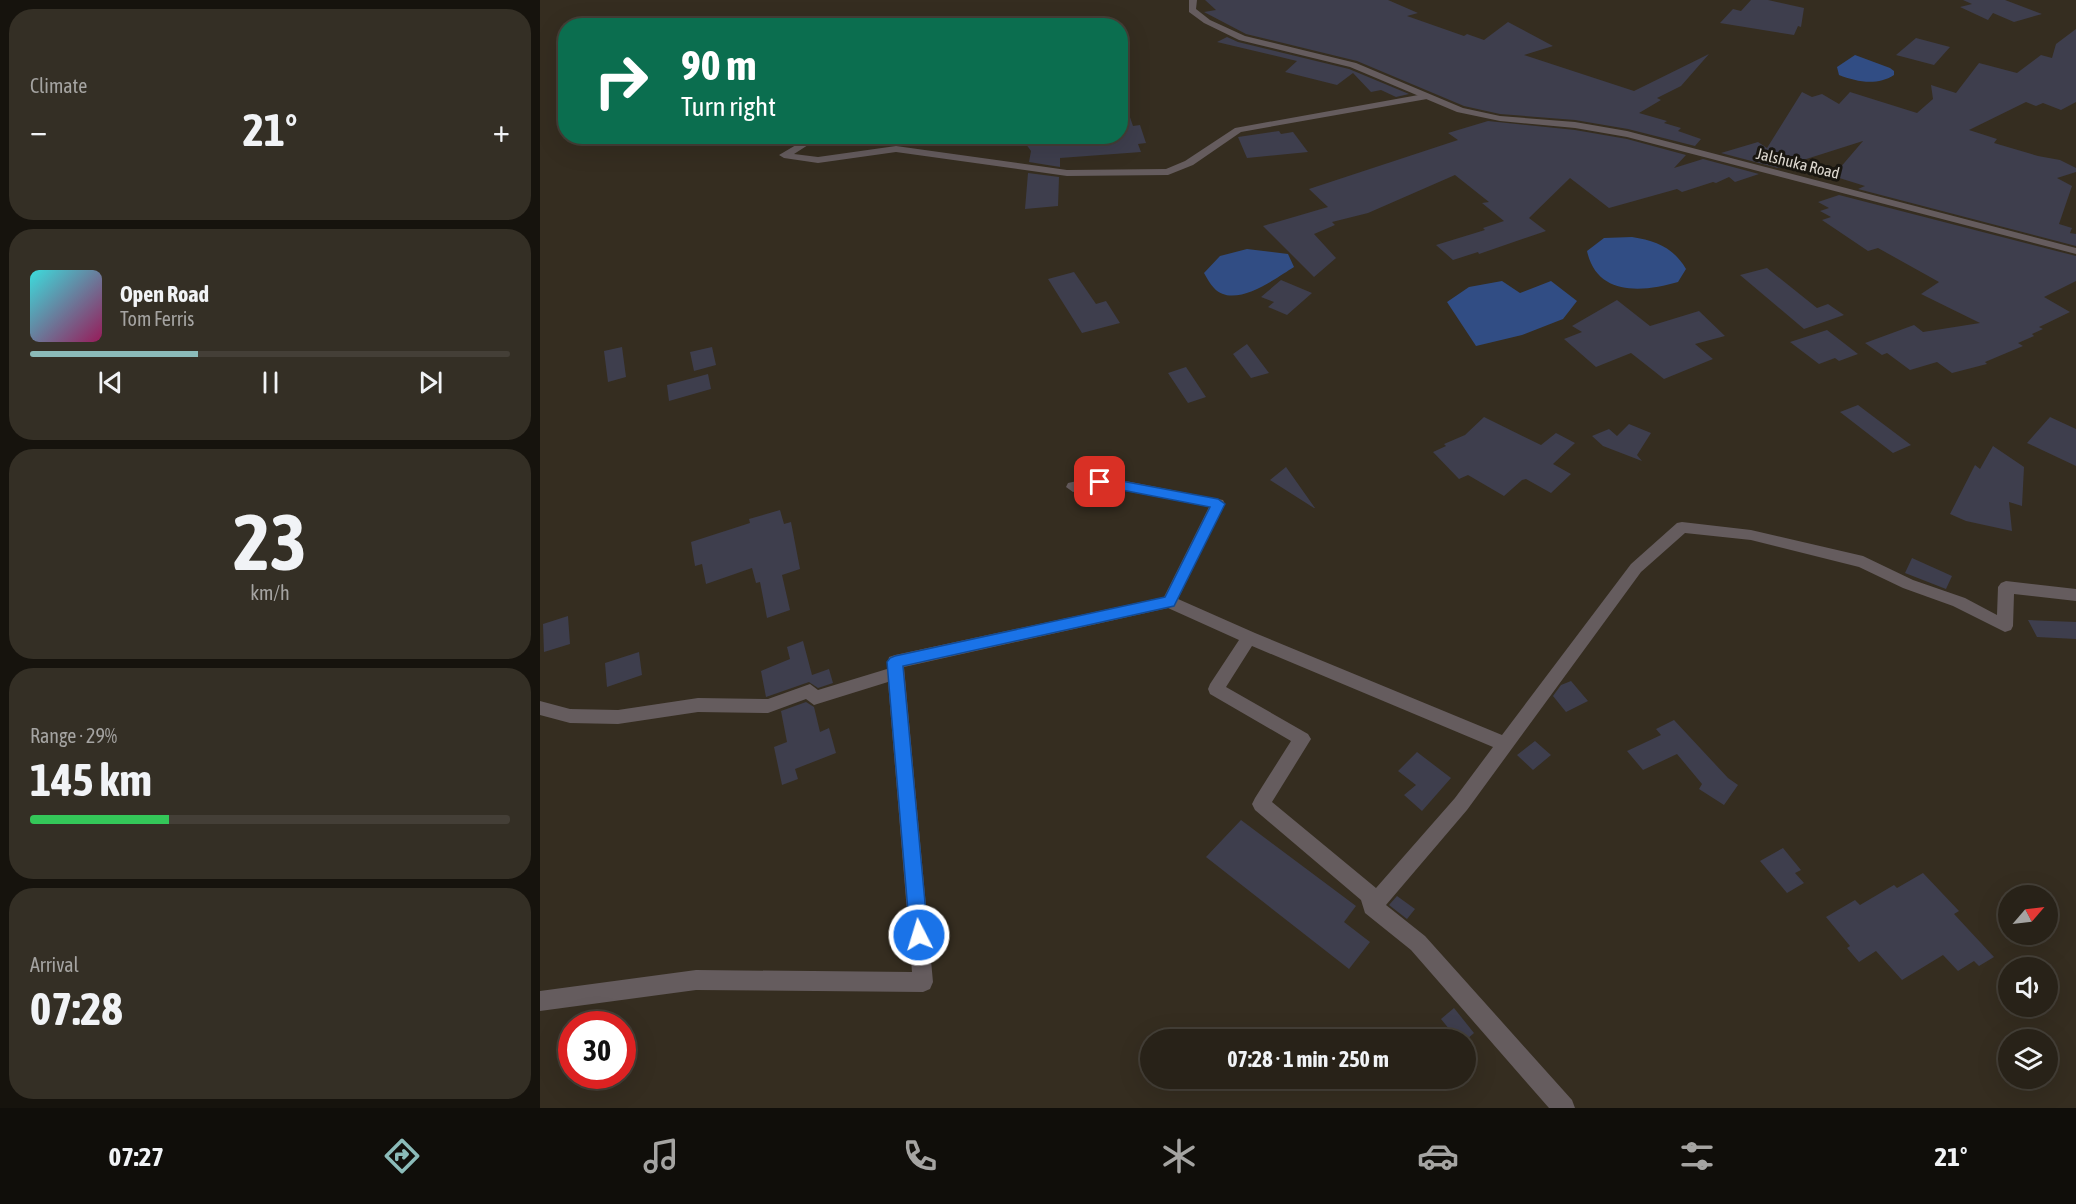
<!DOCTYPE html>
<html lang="en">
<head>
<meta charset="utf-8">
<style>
  :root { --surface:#282218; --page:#342f25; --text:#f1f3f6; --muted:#a5a4a2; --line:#443f37; --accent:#8bbbb9 }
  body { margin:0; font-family:"Asap Condensed",sans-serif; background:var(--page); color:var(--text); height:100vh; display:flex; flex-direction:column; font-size:22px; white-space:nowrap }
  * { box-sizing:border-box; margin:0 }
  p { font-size:20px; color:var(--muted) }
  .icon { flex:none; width:33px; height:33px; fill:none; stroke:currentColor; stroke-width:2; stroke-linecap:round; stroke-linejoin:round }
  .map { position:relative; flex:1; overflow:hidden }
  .side { display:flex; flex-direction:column; gap:9px; padding:9px; background:#16130d; width:540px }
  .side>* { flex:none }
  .top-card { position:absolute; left:18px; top:18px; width:570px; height:126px; border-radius:24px; box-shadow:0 6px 24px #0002,0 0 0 2px var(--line); background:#0b6e4f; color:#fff; overflow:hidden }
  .needle { width:39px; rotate:62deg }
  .fabs { position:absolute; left:1458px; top:885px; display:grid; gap:12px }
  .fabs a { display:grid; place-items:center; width:60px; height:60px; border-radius:50%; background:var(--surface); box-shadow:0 6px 24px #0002,0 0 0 2px var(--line); font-size:30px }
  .speed { position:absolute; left:18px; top:1011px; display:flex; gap:12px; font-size:30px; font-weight:700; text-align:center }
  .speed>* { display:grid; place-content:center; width:78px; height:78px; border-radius:50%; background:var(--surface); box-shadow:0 6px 24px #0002,0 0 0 2px var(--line); line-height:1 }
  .speed .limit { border:9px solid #d22; background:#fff; color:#111 }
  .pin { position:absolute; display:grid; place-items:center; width:51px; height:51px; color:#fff; margin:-26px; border-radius:12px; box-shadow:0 3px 9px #0006 }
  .me { position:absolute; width:66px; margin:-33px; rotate:355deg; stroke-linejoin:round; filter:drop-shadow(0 0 4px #0008) }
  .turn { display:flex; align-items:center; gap:21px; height:126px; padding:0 24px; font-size:27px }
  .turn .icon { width:78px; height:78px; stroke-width:2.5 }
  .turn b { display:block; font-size:42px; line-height:51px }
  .big { font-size:45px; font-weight:700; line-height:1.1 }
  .side .widget { flex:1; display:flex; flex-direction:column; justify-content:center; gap:9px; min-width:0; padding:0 21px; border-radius:24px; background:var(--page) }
  .side .dial { align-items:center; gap:0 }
  .dial b { font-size:78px; line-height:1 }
  .song { display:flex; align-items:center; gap:18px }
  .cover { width:72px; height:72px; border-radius:9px; background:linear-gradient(135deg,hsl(180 70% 55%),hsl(330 70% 35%)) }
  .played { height:6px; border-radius:3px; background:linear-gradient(90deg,var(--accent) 35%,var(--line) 35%) }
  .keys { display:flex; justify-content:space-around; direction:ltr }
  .heat { display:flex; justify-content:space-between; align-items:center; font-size:33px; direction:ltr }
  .charge { height:9px; border-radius:4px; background:linear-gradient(90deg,#34c759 29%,var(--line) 0) }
  .trip { position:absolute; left:600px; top:1029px; width:336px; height:60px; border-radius:30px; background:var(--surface); box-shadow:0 6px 24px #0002,0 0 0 2px var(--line); font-weight:700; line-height:60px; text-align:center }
  .dock { display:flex; height:96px; justify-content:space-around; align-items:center; background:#100e0a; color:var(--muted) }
  .dock .icon { width:42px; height:42px }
  .dock .current { color:var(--accent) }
  .dock b { font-size:27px; color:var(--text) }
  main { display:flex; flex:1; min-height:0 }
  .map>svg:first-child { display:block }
  .water { fill:#314d84 }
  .building { fill:#3e3e4d }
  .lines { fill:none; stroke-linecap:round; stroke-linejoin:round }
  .minor { fill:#655c5e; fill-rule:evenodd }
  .tertiary { fill:#655c5e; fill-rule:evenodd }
  .route { fill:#1a73e8; stroke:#114b97; stroke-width:1.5 }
  .labels { text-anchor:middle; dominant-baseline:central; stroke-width:6; stroke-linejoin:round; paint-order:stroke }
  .far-street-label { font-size:16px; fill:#ddd8d0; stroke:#191610 }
</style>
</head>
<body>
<main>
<section class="side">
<div class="widget"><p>Climate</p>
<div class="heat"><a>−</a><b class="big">21°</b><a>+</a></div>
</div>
<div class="widget">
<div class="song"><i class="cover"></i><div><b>Open Road</b><p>Tom Ferris</p></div></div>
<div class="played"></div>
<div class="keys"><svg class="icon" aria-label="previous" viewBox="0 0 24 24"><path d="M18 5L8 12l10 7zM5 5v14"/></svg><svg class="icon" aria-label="pause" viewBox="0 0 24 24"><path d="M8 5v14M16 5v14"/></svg><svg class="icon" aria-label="next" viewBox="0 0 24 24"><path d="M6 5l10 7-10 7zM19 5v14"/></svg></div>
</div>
<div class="widget dial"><b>23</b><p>km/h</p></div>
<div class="widget"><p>Range · 29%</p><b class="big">145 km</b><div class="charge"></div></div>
<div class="widget"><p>Arrival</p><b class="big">07:28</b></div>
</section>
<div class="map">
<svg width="1536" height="1108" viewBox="0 0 1536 1108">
  <rect width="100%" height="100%" fill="#352d20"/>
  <path class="water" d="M1315,55L1350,68L1354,71V75C1337,86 1317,82 1299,75L1297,67Z
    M1092,237C1116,241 1133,247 1146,269L1138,282C1104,292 1057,297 1047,251L1064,238Z
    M707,249L748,254L754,267C736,278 694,310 674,288C670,284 667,278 664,273L680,256Z
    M962,281L980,293L1011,281L1037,301L1023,319L982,335L936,346L907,302L929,287Z"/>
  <path class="building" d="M665,0H848L878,13L867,16L924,36L927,34L944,40L968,22L1013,46L984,55L1094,91L1169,54L1141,86L1117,98L1121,100L1099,113L1127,121L1124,123L1141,128L1138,131L1161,139L1155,146L1088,129L1035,120L960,114L924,106L817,61L706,34L664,12L676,10Z
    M1211,0H1228L1264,8L1261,27L1258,26L1254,35L1180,23L1193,9L1201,11Z
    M1423,0H1465L1502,14L1474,22L1453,13L1448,20L1420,7L1432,4Z
    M1536,29V102L1521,110L1503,103L1496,106L1486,102L1429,130L1457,139L1454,143L1498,156L1520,160L1536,168V172L1517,178L1532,186L1519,224L1532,228L1530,233L1536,234V246L1318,189L1325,186L1293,176L1323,141L1238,168L1181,153L1218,142L1227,148L1262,92L1272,97L1282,94L1299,104L1310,92L1377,113L1393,99L1391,85L1416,93L1439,63L1477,73L1501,55L1512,58L1516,44Z
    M687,37L698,42L809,69L869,94L856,97L841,90L831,92L813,73L797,85L745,72L757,61L677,42Z
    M1376,38L1410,47L1394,65L1356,55Z
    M580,100H584L593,126L600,125L606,143L598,144L601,152L520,158V167L489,162L491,151L480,136H580Z
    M948,121L1035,130L1087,139L1146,155L1134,168L1163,159L1219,174L1195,182L1189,177L1176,183L1173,182L1142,192L1137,189L1069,208L1030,178L989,218L1006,231L939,254L938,252L913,260L896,245L945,230L943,228L964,221L942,203L949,202L915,175L828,213L792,222L795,225L774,234L796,258L774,277L723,226L788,207L769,189L918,140L908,133Z
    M739,131L741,134L753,132L768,152L707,158L698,137Z
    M488,173L519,177L518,206L485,209Z
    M1299,195L1536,256V281L1504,297L1530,312L1499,327L1503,329L1492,334L1494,336L1478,343L1483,346L1445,362L1447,364L1412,373L1397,362L1370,370L1347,353L1342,355L1325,343L1374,325L1383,332L1440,323L1381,294L1399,282L1338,248L1328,251L1282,220L1291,217L1280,211L1289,208L1278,202Z
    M1227,268L1277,308L1288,304L1304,315L1264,329L1200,275Z
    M534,272L556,304L566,301L580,323L542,333L508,279Z
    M741,280L772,293L747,315L728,307L734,302L721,297Z
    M1077,300L1110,326L1159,311L1185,336L1155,344L1173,359L1124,379L1091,353L1056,367L1024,339L1042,332L1032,326Z
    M1287,330L1318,354L1299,361L1295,358L1279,364L1250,342Z
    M707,344L729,373L711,378L693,354Z
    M82,347L86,377L68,382L64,351Z
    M172,347L176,365L154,371L150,352Z
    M646,367L666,397L648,403L628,373Z
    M168,374L171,389L129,401L127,385Z
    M1318,405L1371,445L1353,453L1300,412Z
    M944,417L1001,445L1016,433L1035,443L1013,464L1031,474L1011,493L986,479L982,480L964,496L928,475L919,479L893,452L906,446L904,444L925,435Z
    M1510,417L1536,429V466L1487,443Z
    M1089,424L1111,433L1097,455L1102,461L1063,446L1052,436L1069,429L1077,436Z
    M1453,446L1484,467L1482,506L1469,502L1472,531L1426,521L1410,514L1435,465L1440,469Z
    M746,467L775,508H774L730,480Z
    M240,510L244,524L251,522L260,569L242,575L250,610L227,618L220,582L216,583L212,568L166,584L162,564L155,566L151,542L210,523L209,519Z
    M1372,558L1412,576L1406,589L1365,573Z
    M28,616L30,644L4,652L3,624Z
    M1488,620L1536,622V639L1497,637Z
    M263,641L272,675L289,669L293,683L278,688L269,682L226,697L221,671L250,659L247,647Z
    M99,652L102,675L67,687L65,663Z
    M1031,681L1048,701L1026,712L1013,696L1021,685Z
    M266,702L274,707L280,732L289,728L296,753L255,769L258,779L242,785L234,747L247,742L241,711Z
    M1134,720L1188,778L1198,785L1184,805L1159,789L1162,784L1137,754L1103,770L1087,751L1121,735L1116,729Z
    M995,741L1011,755L993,770L977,755Z
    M877,752L911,778L882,811L864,795L876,785L858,771Z
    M701,820L816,906L804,922L830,942L809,969L666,857Z
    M1243,848L1261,870L1255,873L1264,883L1247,893L1220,861Z
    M1383,873L1419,911L1414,914L1454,957L1439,966L1434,961L1418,971L1403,955L1362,980L1336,951L1319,962L1307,948L1310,946L1286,917L1315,900L1320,905L1354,885L1357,888Z
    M857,896L875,909L867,919L849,905Z
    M914,1008L934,1033L926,1040H918L901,1019Z"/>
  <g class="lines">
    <path class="minor" d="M884,94L889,97L887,99L701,132L653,165L628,175L527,176L356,152L278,163L244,158L239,155L256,145L244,136H256L268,145L254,154L278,157L356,146L527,170L626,169L645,161L695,128Z
      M560,476L683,500L685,504L638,599L715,633L962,735L1091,564L1137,523L1142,522L1211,530L1323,556L1373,580L1425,598L1457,615L1458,587L1461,583L1466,581L1536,589V601L1474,594L1473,626L1471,630L1465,632L1413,606L1363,588L1319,567L1211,540L1145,533L1101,572L927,810L846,905L885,936L1032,1100L1035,1108H1009L871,950L825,913L821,900L715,810L712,804L715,798L751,741L670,694L668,689L670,684L699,640L628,608L364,667L393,982L390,989L383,992L156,990L0,1011V991L156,970L372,972L348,682L274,705L266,699L228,713L158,712L78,724L30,723L0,715V701L30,709L78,710L158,698L228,699L270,684L278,690L347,669L349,657L355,655L624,597L669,507L560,486L533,492L526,487L528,483ZM712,646L953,747L915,798L836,888L732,802L771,739L768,734L686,687Z"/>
    <path class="tertiary" d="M649,0H657L656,9L670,20L705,36L816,63L923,108L960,116L1035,122L1087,131L1536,248V254L1087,137L1035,128L960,121L917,112L810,67L699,40L664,23L649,12Z"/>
  </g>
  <path class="route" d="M560,477L678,499L685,504L634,606L363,666L388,935L385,941L379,943L372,941L370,935L347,662L350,658L355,656L625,597L670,507L556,485L554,482Z"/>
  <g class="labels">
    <g class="far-street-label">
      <text transform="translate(1258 163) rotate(14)">Jalshuka Road</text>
    </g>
  </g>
</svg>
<div class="fabs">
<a><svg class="needle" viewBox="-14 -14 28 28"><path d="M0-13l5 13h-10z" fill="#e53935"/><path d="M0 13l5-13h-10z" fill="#a5a4a2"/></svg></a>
<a><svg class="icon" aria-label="sound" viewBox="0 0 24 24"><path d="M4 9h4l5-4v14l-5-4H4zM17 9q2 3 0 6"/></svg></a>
<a><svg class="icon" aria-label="layers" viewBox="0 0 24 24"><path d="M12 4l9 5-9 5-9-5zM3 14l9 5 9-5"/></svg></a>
</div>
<div class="speed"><div class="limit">30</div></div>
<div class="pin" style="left:560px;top:482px;background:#d93025"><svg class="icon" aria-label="arrive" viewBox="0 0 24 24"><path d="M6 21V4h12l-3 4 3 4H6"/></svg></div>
<svg class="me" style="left:379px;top:935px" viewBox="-20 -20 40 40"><circle r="17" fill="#1a73e8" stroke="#fff" stroke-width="3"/><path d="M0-11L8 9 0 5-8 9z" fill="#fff"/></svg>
<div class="trip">07:28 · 1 min · 250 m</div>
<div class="top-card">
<div class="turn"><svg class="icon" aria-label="right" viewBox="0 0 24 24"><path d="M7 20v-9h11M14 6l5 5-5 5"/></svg><div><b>90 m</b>Turn right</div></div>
</div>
</div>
</main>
<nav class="dock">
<b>07:27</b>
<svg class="icon current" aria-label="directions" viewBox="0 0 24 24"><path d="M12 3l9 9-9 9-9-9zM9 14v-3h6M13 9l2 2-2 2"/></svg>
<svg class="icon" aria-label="music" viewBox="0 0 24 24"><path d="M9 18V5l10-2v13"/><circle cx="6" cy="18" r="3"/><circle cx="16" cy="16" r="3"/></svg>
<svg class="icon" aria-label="phone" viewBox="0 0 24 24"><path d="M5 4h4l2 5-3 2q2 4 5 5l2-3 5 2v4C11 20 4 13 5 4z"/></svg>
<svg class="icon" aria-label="climate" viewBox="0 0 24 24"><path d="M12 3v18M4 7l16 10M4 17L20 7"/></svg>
<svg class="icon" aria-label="car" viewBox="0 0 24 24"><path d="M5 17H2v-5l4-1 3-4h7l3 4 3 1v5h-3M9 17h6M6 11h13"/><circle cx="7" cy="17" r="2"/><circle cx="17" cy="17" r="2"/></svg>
<svg class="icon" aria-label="filters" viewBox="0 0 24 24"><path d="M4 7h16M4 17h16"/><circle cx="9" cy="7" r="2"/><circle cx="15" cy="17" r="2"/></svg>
<b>21°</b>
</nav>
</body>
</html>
